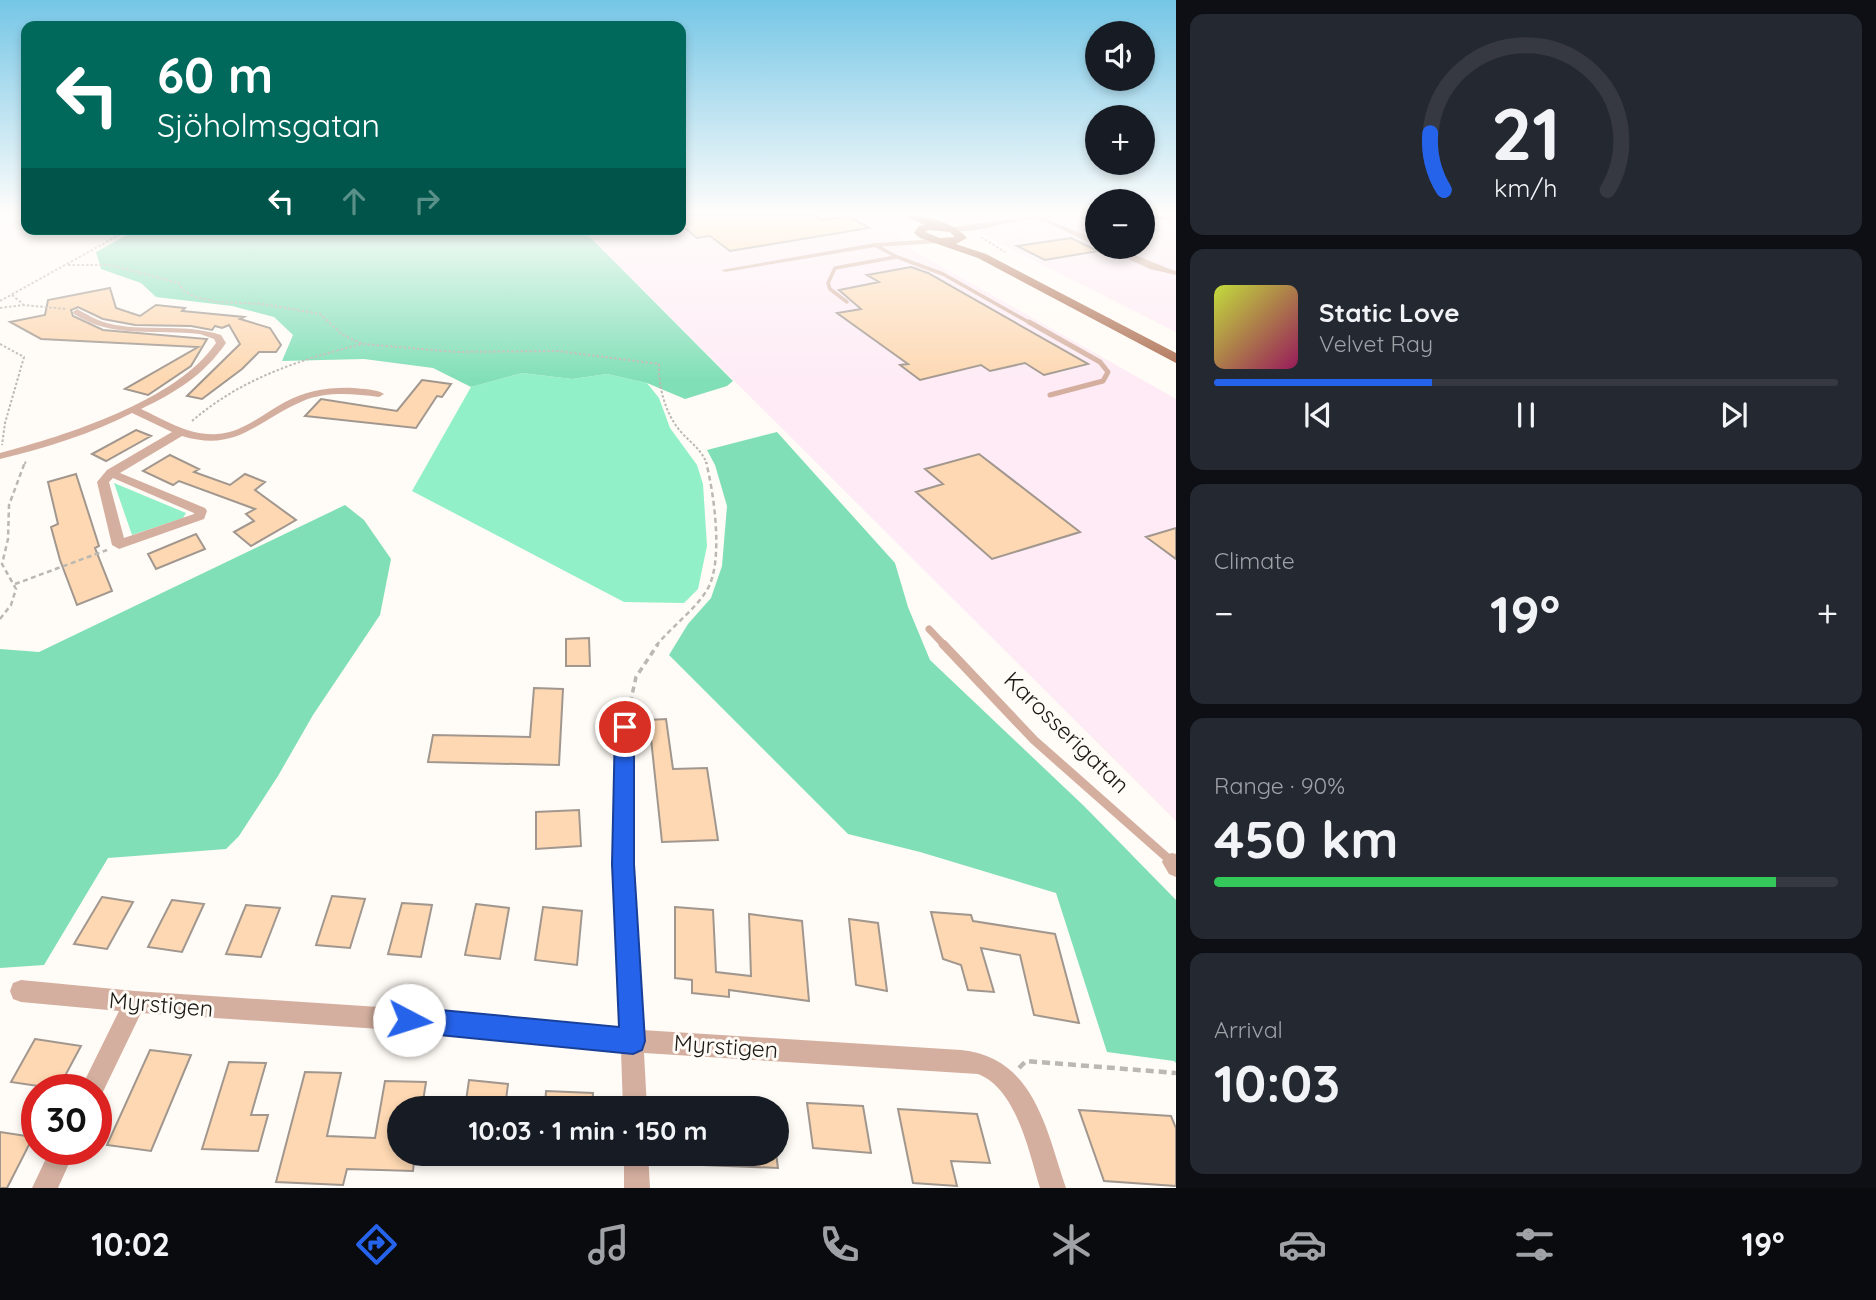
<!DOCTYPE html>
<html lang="en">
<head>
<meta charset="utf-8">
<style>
  :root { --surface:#171b24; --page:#242831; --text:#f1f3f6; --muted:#9ea1a6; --line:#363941; --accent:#2563eb }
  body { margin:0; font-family:Quicksand,sans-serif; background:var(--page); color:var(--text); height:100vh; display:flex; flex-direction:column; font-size:26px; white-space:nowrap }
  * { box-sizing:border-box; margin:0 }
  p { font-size:23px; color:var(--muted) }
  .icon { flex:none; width:38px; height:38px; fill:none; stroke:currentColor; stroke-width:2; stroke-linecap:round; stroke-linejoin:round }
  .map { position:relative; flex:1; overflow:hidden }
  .panel { display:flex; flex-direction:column; gap:14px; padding:14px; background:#0d0f14; width:700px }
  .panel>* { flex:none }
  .hud { position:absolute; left:21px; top:21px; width:665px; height:214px; border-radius:14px; box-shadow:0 4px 10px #0003; background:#00695c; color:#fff; overflow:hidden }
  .buttons { position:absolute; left:1085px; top:21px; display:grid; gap:14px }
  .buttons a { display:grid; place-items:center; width:70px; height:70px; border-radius:50%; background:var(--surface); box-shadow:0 4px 10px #0003; font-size:35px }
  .speed { position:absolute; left:21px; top:1074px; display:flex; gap:14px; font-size:35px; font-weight:700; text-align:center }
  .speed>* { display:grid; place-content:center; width:91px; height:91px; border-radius:50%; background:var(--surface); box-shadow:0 4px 10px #0003; line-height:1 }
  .speed .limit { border:10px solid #d22; background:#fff; color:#111 }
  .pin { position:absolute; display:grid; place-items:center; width:60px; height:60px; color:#fff; margin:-30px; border:4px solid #fff; border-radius:50%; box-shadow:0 2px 7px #0007 }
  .me { position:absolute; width:77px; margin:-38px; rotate:95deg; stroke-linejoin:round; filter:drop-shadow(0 0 5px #0008) }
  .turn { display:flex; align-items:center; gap:24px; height:147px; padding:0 21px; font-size:32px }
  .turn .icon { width:91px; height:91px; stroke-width:2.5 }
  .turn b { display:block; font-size:49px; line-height:60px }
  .lanes { display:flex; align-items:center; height:66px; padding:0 21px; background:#0003; justify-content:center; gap:35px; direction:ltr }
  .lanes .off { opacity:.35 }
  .big { font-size:52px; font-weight:700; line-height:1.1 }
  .panel .tile { flex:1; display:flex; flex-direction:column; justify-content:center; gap:10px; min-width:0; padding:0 24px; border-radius:14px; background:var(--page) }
  .panel .dial { align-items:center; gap:0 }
  .dial svg { height:182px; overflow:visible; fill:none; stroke:var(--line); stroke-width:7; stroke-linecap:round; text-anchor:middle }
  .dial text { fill:var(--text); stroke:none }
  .song { display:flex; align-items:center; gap:21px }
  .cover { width:84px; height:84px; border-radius:10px; background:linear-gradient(135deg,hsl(70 70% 55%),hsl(330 70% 35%)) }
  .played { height:7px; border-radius:4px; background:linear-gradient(90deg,var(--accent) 35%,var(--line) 35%) }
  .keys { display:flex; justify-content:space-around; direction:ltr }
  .heat { display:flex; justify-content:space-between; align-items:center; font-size:38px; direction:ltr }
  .charge { height:10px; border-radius:5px; background:linear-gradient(90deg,#34c759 90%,var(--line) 0) }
  .trip { position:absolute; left:387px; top:1096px; width:402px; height:70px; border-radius:35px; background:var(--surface); box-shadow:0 4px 10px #0003; font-weight:700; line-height:70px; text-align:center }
  .tabs { display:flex; height:112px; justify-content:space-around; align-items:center; background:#090b0e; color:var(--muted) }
  .tabs .icon { width:49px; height:49px }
  .tabs .selected { color:var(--accent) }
  .tabs b { font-size:32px; color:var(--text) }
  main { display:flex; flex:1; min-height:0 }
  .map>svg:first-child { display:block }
  .industrial { fill:#feebf5 }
  .green { fill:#91f0c7 }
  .forest { fill:#80dfb7 }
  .building { fill:#fdd8b2; stroke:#a1978e; stroke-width:2 }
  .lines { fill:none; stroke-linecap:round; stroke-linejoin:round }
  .path-far3 { stroke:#bbb7b2; stroke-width:2; stroke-dasharray:2.5 2; stroke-linecap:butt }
  .path-far2 { stroke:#bbb7b2; stroke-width:2.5; stroke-dasharray:5 3.5; stroke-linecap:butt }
  .path-far1 { stroke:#bbb7b2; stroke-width:3.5; stroke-dasharray:6 4.5; stroke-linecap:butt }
  .path { stroke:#bbb7b2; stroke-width:4.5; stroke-dasharray:8 5; stroke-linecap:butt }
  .service-far3 { stroke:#d4af9f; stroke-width:3.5 }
  .service-far2 { stroke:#d4af9f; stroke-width:5 }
  .service-far1 { stroke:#d4af9f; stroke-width:7 }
  .service { stroke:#d4af9f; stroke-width:9 }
  .minor { fill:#d4af9f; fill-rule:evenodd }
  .primary { fill:#ad6e50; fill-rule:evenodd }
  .route { fill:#2563eb; stroke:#184099; stroke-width:2 }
  .labels { text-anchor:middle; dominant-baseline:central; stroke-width:6; stroke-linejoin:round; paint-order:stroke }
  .near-street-label { font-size:23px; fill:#1c1915; stroke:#fffbf6 }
</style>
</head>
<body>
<main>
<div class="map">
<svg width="1176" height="1188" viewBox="0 0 1176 1188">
  <rect width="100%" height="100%" fill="#fffbf6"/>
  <path class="industrial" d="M681,215H889L908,225L896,231L916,252L1176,399V821L582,229H681Z
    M950,215H1097V247H1143V222L1176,232V332L993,240Z"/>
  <path class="green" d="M522,373L572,379L607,374L647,383L659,398L670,428L697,465L703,484L707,546L698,589L684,603L624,602L412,491L471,387Z
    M114,483L186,513L183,518L132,535Z"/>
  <path class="forest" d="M138,229H582L733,381L727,386L685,399L647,383L607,374L572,379L522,373L471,387L433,368L364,359L282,361L293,335L274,317L232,306L156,297L141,283L101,269L96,252Z
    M777,432L895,563L908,607L930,660L1085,807L1176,900V1063L1174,1061L1107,1052L1056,893L920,852L848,834L669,655L688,624L711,598L722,566L727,506L715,465L707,450Z
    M345,505L364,520L391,559L380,615L313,715L278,776L239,836L226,849L108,858L44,965L0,968V649L39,652Z"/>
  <path class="building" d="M681,215H813L821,220L849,216L869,228L730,251L710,236L697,238L681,225Z
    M1071,238L1098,251L1045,260L1017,246Z
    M911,267L928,273L1088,364L1044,375L1025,363L990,371L981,365L920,380L900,365L908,364L837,313L861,309L839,290L879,282L867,275Z
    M110,288L116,308L140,316L156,305L185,308L182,311L244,317L240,319L270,328L281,345L276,352H259L242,369L202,399L187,396L240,344L229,325L222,328L215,326L212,330L191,326L135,325L103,319L78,307L71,310L73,316L103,330L207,339L191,366L148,395L125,389L198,347L41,339L10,322L45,315L48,300Z
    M422,380L451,384L442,397L437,396L416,428L305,416L321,399L397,411Z
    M136,430L151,436L106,461L92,454Z
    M979,454L1080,532L992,559L916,492L943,484L925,469Z
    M170,455L199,469L194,472L230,485L245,474L265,482L255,490L296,520L251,546L234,532L254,521L246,514L255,509L179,481L173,485L143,471Z
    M76,474L99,546L95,548L112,591L77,605L60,560L51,527L58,524L48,482Z
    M1176,528V559L1146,537Z
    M196,534L205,549L156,569L148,554Z
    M589,638L590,666H566V639Z
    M534,688L563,689L559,765L428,762L433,735L530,737Z
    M666,719L673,769L707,768L718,840L662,842L649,720Z
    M579,810L581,846L536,849V812Z
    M332,896L365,899L350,948L316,945Z
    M102,897L133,902L107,949L74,944Z
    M172,900L204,904L182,952L148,947Z
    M402,903L432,905L421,957L388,954Z
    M476,904L509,908L500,959L465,955Z
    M246,905L280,908L261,957L226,954Z
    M543,907L582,911L577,965L535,960Z
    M675,907L713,910L716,972L751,976L749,914L802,921L809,1001L729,990V997L692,993V980L675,978Z
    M931,912L971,915L973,921L1055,934L1079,1023L1034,1015L1020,955L981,948L994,992L968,990L961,965L943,959Z
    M849,919L878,923L887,991L856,985Z
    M35,1039L81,1046L58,1089L11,1082Z
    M150,1050L191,1055L151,1151L107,1145Z
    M229,1062L266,1063L251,1115H268L258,1151L202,1149Z
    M305,1072L341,1073L327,1136L375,1138L385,1081L426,1082L422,1108H399V1153H415L413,1171L347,1169L343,1185L276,1182Z
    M469,1080L508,1084L505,1108H465Z
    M546,1091L593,1093L592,1108H545Z
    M807,1103L863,1106L871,1153L813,1148Z
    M898,1109L977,1114L990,1163L951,1161L957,1186L913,1183Z
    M1079,1110L1171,1116L1176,1128V1186L1104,1181Z
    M0,1132L33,1137L7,1188H0Z
    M704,1153H776L778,1168L704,1165Z"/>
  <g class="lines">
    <path class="path-far3" d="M981,237L1005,252
      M68,265H111L179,283L183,290L195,297L217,302L263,304L320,314L343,335L363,344L456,352L558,351L659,364C658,387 666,416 682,433C692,444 701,449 707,464
      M12,295L23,304
      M0,301L130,229
      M0,308L23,305L66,309
      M0,344L24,357L5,423L2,445
      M192,421C242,378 299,360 362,344
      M25,464L26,460"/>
    <path class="path-far2" d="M15,584L107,550
      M0,619L11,605L16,589L2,564L8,539L9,505L25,462
      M656,646C672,626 694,611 707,590C724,562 714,493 706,462"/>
    <path class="path-far1" d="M628,713L636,677L658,644"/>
    <path class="path" d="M1019,1068L1026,1061L1176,1073"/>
    <path class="service-far3" d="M1145,215L1170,219
      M875,245L897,257L943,274L1032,324
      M847,302L830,289L828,283L835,268L896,257"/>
    <path class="service-far2" d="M1029,322L1100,362L1108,372L1103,381L1050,395"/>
    <path class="service-far1" d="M929,629L945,646"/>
    <path class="service" d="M943,644L1034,740L1172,862L1176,860"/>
    <path class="minor" d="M1043,215H1061L1046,219L1097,240V245C1080,240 1052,222 1037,220C1010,217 970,239 945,228Z
      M936,239H939V243L875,247L725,272L721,270L875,243Z
      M1102,247C1121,246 1155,265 1176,271V275L1150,269Z
      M77,309C87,314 95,320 107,323C145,333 180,322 221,335L226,343C203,376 176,392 141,409C165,420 189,436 217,434C242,433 263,414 285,402C306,391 329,387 353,388C363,389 376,389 384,394L379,397C354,394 327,391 303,401C257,420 238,453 182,436L120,473L205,508L207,511L204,519L119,549L112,545L97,482L107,470L172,432L132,413C91,434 45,448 0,459V453C67,435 176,401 216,343L214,339L200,334C157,329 112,339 74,314L73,312ZM113,478L194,513V514L124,538L109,482Z
      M625,720L631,722L633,727V864L642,1030L961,1050C1034,1057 1046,1129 1066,1188H1040C1029,1153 1017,1089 978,1074L644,1053L647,1108H623L621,1051L409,1031L141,1013L100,1098L96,1100V1090H80L119,1011L21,1002L13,999L10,991L13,983L21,980L135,991L409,1009L620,1029L613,864L617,727L619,722Z
      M1172,853L1176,854V877L1169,874L1162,862L1165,855Z
      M50,1150H75L58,1188H32Z
      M624,1153H648L650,1188H624Z"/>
    <path class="primary" d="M903,215C924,215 954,222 967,238L956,244L986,254L1176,353V363L978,258L920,238L914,233L919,226L925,225ZM929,230L950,232L955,237L940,238L925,232Z"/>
  </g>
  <linearGradient id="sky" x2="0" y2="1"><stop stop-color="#75c6e6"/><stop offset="0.56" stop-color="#fffdfb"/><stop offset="1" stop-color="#fffdfb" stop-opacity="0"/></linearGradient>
  <rect width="1176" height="381" fill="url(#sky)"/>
  <path class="route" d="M625,719L631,721L634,727V864L645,1041L642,1050L633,1054L409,1032L400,1029L397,1020L400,1011L409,1007L619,1027L612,864L615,727L618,721Z"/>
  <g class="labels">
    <g class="near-street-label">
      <text transform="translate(1067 732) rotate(44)">Karosserigatan</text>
      <text transform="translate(161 1004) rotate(5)">Myrstigen</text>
      <text transform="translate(726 1046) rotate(4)">Myrstigen</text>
    </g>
  </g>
</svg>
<div class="buttons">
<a><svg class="icon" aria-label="sound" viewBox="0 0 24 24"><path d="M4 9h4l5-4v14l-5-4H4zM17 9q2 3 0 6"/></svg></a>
<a>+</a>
<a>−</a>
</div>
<div class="speed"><div class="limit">30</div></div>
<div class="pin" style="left:625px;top:727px;background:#d93025"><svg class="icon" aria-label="arrive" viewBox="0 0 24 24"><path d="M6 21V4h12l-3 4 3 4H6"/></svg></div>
<svg class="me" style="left:409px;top:1020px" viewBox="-20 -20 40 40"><circle r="19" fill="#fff"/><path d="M0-13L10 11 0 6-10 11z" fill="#2563eb"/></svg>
<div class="trip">10:03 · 1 min · 150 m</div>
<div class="hud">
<div class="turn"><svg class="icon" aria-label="left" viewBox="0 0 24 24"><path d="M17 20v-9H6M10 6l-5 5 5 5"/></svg><div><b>60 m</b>Sjöholmsgatan</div></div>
<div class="lanes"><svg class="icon" aria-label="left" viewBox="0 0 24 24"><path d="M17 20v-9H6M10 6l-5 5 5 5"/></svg><svg class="icon off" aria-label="ahead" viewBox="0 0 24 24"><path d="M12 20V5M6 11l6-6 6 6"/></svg><svg class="icon off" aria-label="right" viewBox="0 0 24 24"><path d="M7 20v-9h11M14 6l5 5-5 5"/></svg></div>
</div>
</div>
<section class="panel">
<div class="tile dial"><svg viewBox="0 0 100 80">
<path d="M14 69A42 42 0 1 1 86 69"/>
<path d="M14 69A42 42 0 0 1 8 44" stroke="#2563eb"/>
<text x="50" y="56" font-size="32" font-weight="700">21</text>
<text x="50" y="72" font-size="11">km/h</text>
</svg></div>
<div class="tile">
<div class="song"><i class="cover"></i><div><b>Static Love</b><p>Velvet Ray</p></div></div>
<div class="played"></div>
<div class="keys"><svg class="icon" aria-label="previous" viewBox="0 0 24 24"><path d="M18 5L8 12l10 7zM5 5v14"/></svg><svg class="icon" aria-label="pause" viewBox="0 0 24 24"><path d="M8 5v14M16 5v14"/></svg><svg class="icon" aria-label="next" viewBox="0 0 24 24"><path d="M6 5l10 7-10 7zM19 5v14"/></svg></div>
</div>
<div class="tile"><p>Climate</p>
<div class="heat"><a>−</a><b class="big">19°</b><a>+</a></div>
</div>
<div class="tile"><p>Range · 90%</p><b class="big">450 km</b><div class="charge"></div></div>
<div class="tile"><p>Arrival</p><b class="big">10:03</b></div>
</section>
</main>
<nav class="tabs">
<b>10:02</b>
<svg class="icon selected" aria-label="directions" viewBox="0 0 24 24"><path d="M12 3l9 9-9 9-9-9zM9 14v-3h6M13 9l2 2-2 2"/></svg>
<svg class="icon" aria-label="music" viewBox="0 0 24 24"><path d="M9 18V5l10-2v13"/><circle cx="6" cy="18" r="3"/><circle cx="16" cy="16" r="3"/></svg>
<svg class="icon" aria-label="phone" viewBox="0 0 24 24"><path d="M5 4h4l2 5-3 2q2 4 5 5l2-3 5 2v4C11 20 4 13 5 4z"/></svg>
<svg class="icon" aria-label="climate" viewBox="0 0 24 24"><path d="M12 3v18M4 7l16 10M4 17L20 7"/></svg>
<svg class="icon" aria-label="car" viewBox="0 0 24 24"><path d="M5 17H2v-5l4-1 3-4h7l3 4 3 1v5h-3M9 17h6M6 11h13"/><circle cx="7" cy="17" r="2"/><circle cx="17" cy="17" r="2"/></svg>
<svg class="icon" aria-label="filters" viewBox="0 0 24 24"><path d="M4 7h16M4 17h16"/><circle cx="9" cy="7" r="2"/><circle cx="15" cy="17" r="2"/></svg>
<b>19°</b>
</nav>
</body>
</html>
